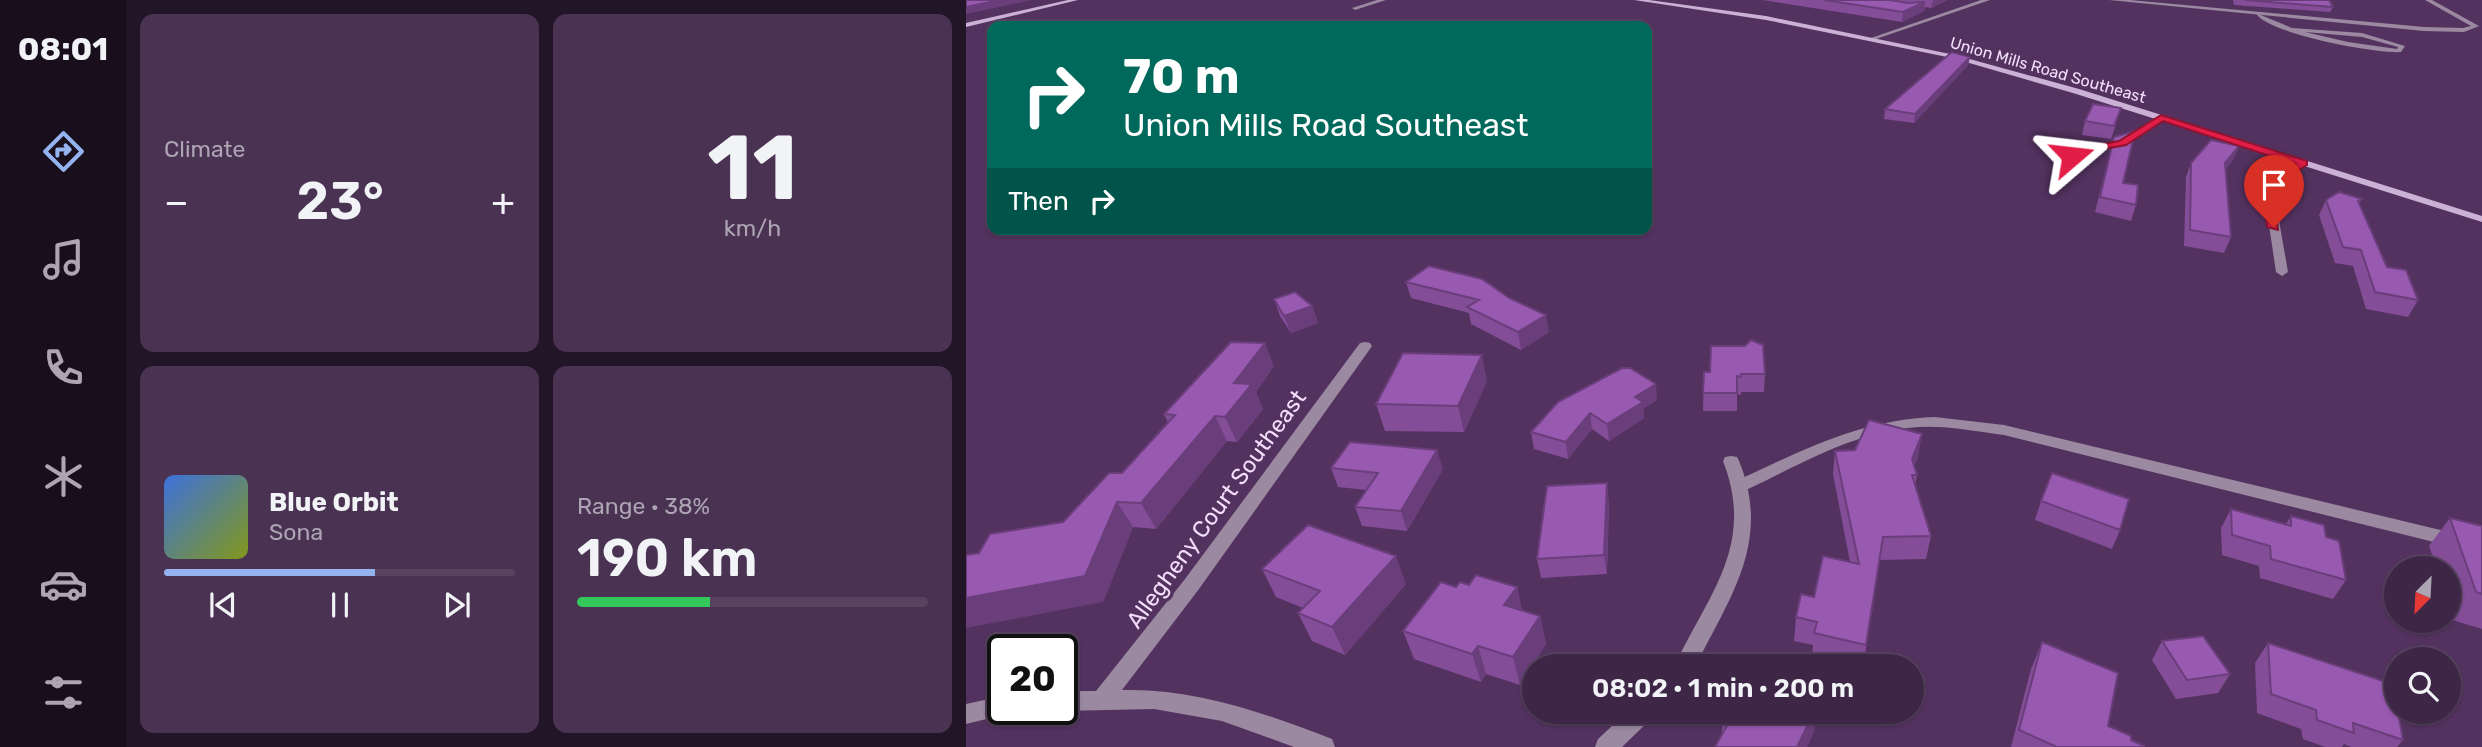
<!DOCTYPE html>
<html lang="en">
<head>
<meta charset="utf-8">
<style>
  :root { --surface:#3e2647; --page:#493252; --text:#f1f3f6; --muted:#ada5b4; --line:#574360; --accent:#95b2f1 }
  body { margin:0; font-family:Rubik,sans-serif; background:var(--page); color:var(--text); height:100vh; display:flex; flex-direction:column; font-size:26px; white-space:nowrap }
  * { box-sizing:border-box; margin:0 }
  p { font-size:23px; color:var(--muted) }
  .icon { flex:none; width:38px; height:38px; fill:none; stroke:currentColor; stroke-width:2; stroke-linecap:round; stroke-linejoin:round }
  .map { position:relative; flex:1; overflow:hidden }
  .panel { display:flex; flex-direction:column; gap:14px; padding:14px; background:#221527; width:840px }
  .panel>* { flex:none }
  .hud { position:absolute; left:21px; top:21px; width:665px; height:214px; border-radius:14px; box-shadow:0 2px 5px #0004,0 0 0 2px var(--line); background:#00695c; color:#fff; overflow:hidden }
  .needle { width:46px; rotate:204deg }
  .tools { position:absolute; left:1418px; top:556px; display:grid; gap:14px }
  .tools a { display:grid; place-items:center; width:77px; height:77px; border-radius:50%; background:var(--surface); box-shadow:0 2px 5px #0004,0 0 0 2px var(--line); font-size:35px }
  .speed { position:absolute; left:21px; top:634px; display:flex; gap:14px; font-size:35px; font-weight:700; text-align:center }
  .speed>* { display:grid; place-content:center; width:91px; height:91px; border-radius:50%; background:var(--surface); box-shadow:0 2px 5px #0004,0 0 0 2px var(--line); line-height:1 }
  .speed .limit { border:4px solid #111; border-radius:10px; background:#fff; color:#111 }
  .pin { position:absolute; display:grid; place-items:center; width:60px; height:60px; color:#fff; margin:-72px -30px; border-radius:50% 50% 50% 0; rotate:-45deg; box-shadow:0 0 7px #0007 }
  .pin .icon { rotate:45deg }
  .me { position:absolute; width:77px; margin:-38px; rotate:73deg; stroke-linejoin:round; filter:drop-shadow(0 0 5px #0008) }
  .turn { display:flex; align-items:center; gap:24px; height:147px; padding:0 21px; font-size:32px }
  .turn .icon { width:91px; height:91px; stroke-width:2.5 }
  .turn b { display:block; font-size:49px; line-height:60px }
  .then { display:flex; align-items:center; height:66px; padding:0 21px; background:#0003; gap:14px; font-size:26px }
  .big { font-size:52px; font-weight:600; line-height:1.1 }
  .panel .tile { flex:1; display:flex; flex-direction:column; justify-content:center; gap:10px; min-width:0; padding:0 24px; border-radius:14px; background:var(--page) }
  .panel .dial { align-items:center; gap:0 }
  .dial b { font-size:91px; line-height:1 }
  .song { display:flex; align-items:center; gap:21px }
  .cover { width:84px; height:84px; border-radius:10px; background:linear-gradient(135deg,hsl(220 70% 55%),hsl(70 70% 35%)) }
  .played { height:7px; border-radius:4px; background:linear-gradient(90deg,var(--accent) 60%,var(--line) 60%) }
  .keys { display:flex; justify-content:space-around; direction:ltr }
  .heat { display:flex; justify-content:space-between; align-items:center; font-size:38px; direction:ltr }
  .charge { height:10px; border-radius:5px; background:linear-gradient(90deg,#34c759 38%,var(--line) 0) }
  .panel .tiles { flex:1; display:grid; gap:14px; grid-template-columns:repeat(2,1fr) }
  .trip { position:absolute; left:556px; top:654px; width:402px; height:70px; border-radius:35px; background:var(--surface); box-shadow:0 2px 5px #0004,0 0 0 2px var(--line); font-weight:600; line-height:70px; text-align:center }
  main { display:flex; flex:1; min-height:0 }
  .tab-bar { display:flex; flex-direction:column; width:126px; justify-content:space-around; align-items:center; background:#190f1c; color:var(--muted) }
  .tab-bar .icon { width:49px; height:49px }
  .tab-bar .active { color:var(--accent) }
  .tab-bar b { font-size:32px; color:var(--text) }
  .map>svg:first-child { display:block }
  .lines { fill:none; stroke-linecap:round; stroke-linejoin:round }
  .lane { fill:#9a89a0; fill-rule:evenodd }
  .street { fill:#9a89a0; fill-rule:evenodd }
  .secondary { fill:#cbb1d5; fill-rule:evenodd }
  .wall { fill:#834d97 }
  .shaded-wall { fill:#6a3e7b }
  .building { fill:#9859b0; stroke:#6a3e7b; stroke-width:2 }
  .route { fill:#e11d48; stroke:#92132f; stroke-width:2 }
  .labels { text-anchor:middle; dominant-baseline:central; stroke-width:7; stroke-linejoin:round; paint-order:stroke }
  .far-street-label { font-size:16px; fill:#f3dffb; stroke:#53325f }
  .near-street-label { font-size:23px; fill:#f3dffb; stroke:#53325f }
</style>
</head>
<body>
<main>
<nav class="tab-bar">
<b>08:01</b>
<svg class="icon active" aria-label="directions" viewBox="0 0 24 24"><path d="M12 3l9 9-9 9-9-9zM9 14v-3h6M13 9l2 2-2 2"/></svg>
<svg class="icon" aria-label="music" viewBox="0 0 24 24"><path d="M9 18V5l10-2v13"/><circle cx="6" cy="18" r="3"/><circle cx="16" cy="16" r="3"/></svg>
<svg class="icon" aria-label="phone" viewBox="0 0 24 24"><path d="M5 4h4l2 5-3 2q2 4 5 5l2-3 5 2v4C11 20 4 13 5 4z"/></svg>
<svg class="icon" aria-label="climate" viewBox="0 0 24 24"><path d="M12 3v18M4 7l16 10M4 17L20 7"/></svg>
<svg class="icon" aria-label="car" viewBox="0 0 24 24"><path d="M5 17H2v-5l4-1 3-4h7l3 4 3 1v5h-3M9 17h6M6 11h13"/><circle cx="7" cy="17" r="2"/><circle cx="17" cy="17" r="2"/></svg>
<svg class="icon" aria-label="filters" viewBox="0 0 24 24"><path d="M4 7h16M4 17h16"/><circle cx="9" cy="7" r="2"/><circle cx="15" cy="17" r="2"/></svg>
</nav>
<section class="panel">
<div class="tiles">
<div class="tile"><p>Climate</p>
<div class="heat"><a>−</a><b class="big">23°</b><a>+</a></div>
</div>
<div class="tile dial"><b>11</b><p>km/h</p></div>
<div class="tile">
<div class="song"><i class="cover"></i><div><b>Blue Orbit</b><p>Sona</p></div></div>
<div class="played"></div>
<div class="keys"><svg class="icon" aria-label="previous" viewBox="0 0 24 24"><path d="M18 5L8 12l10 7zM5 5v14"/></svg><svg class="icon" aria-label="pause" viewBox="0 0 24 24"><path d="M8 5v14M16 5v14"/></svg><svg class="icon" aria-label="next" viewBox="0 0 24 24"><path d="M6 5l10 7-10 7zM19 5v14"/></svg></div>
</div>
<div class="tile"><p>Range · 38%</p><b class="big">190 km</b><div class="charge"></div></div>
</div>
</section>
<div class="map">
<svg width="1516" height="747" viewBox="0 0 1516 747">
  <rect width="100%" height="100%" fill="#53325f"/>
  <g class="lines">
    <path class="lane" d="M411,0H420L389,10L386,8Z
      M1290,13L1326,28L1396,33L1439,46L1435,52C1410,54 1299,33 1290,13ZM1339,32L1396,37L1432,47L1431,49L1382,42Z
      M1192,116L1199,118C1188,127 1171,141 1157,145C1141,151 1115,146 1107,164L1099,162L1103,154L1115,148L1153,141Z
      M969,417L1038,425L1516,540V554L1038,435C1006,431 974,424 942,428C885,434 833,465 782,489H770L768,485L770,481C835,451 896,419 969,417Z"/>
    <path class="street" d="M1015,0H1024L910,39L905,38Z
      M1143,0H1164L1458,27L1497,28L1505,26L1459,0H1466L1513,26L1498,32L1458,31Z
      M1337,160L1340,161V165L1307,186L1322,272L1316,276L1310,272L1297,185Z
      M399,342L404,343L406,346L404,349L233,589L156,690C229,688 299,713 366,739L369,747H328L256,721L188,709L96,711L91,709H96V691H130L219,579L394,343Z
      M765,456L771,457L773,461C806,541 764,597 729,667H708C742,594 790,546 757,461L759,457Z
      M37,696V709H46L45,713L0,724V704Z
      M661,712H688L685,719L656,747H629L632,739Z"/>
    <path class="secondary" d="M102,0H112L0,27V23Z
      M668,0H683L800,16L989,55L1113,89L1516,216V222L1107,93L986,58L800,20Z"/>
  </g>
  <path class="wall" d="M796,0H981L965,8L959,7L958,11L936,22Z
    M1267,0H1363L1367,7L1364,12L1268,5Z
    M1004,57L1002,65L948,123L918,119L919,109Z
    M1119,121H1151L1145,139L1116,135Z
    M1148,137L1157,183L1170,205L1165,221L1129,212Z
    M1273,146L1267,160L1260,169L1265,237L1258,253L1218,246L1220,177L1225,163Z
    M1396,199L1393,204L1421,267L1452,300L1442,317L1400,309L1387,266L1369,263L1353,215L1360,200Z
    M463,266L583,332L555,350L505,324L503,313L445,298L440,282Z
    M308,299L346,306L352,323L325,333L314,316Z
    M308,366L290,392L297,409L271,442L261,441L190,529L167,527L137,602L13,553L97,522L156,473L202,422L198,414Z
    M738,372L799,374L798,392H775V395L771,394V411H737Z
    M521,381L498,432L419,431L410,404Z
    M691,400L678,408V418L643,441L626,429L602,459L568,449L565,432L592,402Z
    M869,451L952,457L948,466L951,475L949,485L965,536L960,559L914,560L897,667H890L846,656L847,645L828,641L830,617L848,597L884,562L867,474Z
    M365,468L477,469L441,531L396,526L389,507L401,490L372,487Z
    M1075,501L1154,530L1146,549L1069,520Z
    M643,502L641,574L575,578L571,559Z
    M1265,509L1320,524L1325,516L1360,537L1380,580L1367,599L1294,578L1293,566L1256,555L1255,528Z
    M1484,518L1516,526V629L1486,620L1482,607V569H1471L1463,546Z
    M296,569L440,584L379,655L346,641L332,613L337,608L310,597Z
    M503,585L551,587L556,611L574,616L580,644L554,685L520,674L515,682L448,659L437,631L490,587Z
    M1196,641L1264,674L1252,693L1210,699L1186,660Z
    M1076,642L1142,726L1178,747H1045L1065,669Z
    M1302,643L1437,740L1431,747H1385L1378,744L1376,747H1359L1337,739L1335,729L1291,713L1289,663Z
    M756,712H851L848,731L841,747H749L756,735Z"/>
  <path class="shaded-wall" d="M34,0H66L0,14V7Z
    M967,0H981L965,8Z
    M959,2L958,11L936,22L937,12Z
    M1004,57L1002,65L948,123L949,114Z
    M1273,146L1267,160L1254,177L1259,163Z
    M346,306L352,323L325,333L318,316Z
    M580,315L583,332L555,350L552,332Z
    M299,343L308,366L290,392L297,409L271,442L259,417L268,383Z
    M516,355L521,381L498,432L492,406Z
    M690,384L691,400L678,408V418L643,441L641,424L669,397Z
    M624,413L626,429L602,459L600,442Z
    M249,416L261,441L190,529L175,503Z
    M956,434L952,457L942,482L946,459Z
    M471,450L477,469L441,531L435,511Z
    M641,483L643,502L641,574L638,555Z
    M151,502L167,527L137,602L0,628V598Z
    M430,556L440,584L379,655L366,627Z
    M551,587L557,615L538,605Z
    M574,616L580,644L554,685L547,657Z
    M512,646L520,674L515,682L506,654Z
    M848,712H851L848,731L841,747H831Z"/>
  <path class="building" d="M0,0H34L0,7Z
    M858,0H924L942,3L959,2L937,12Z
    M1279,0H1363L1367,7Z
    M986,52L1004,57L949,114L919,109Z
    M1127,104L1155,108L1148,126L1119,121Z
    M1169,131L1157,183L1172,185L1170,205L1134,197L1148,137Z
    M1245,140L1273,146L1259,163L1265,237L1224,230L1225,163Z
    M1373,192L1396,199L1392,201L1421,267L1440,270L1452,300L1409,292L1395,250L1377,247L1360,200Z
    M463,266L516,279L543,298L580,315L552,332L501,307L513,300L440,282Z
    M329,292L346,306L318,316L308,299Z
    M785,340L797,345L799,374H775V377L771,376V393H737L738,372H744L745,346H779Z
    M265,342L299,343L268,383L286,384L259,417L249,416L175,503L151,502L119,576L0,598V555L13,553L24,534L97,522L143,473H156L209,415L198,414Z
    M437,353L516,355L492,406L410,404Z
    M656,368H664L690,384L669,397L677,402L641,424L624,413L600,442L565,432L592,402Z
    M903,420L956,434L946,459L951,475H946L965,536L917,537L900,645L848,633L851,622L830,617L835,594L848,597L857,556L893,564L869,451L889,450Z
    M384,442L471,450L435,511L389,507L412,473L365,468Z
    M1086,473L1163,499L1154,530L1075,501Z
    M641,483L638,555L571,559L581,486Z
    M1265,509L1325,526V516L1358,525L1360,537L1373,541L1380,580L1305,559L1304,546L1266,535Z
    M1484,518L1516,526V594L1510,592Z
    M342,525L430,556L366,627L332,613L354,591L296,569Z
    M510,575L551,587L538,605L574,616L547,657L512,646L506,654L437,631L475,582L490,587L494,582L503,585Z
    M1237,636L1264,674L1221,680L1196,641Z
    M1076,642L1152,673L1142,726L1165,736V740L1178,746V747H1091L1053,730Z
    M1302,643L1426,684L1430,702V712H1432L1437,740L1387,723L1388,733L1351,720L1350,710L1305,694Z
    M765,712H848L831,747H749L768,713Z"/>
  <path class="route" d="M1195,115L1341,161V165L1307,186L1312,230L1301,227L1296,185L1329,164L1197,121L1160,145L1121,152L1106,159L1101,156L1115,148L1153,141Z"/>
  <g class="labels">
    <g class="far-street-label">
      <text transform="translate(1082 70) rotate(16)">Union Mills Road Southeast</text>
    </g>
    <g class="near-street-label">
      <text transform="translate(250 509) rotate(-54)">Allegheny Court Southeast</text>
    </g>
  </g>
</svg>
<div class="tools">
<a><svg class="needle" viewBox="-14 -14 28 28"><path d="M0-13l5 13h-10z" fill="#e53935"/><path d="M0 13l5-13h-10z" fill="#ada5b4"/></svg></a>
<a><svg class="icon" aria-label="search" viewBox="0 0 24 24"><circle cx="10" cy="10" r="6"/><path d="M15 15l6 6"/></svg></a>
</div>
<div class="speed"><div class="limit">20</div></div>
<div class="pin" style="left:1308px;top:227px;background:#d93025"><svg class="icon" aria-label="arrive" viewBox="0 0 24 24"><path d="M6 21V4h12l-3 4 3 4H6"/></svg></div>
<svg class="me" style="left:1106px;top:156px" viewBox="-20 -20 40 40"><path d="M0-17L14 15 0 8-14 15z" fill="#e11d48" stroke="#fff" stroke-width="4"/></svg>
<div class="trip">08:02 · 1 min · 200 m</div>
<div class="hud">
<div class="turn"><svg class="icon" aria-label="right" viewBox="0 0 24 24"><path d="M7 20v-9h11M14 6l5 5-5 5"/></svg><div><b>70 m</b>Union Mills Road Southeast</div></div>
<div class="then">Then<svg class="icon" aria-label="right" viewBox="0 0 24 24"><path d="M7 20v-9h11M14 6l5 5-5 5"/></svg></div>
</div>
</div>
</main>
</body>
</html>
